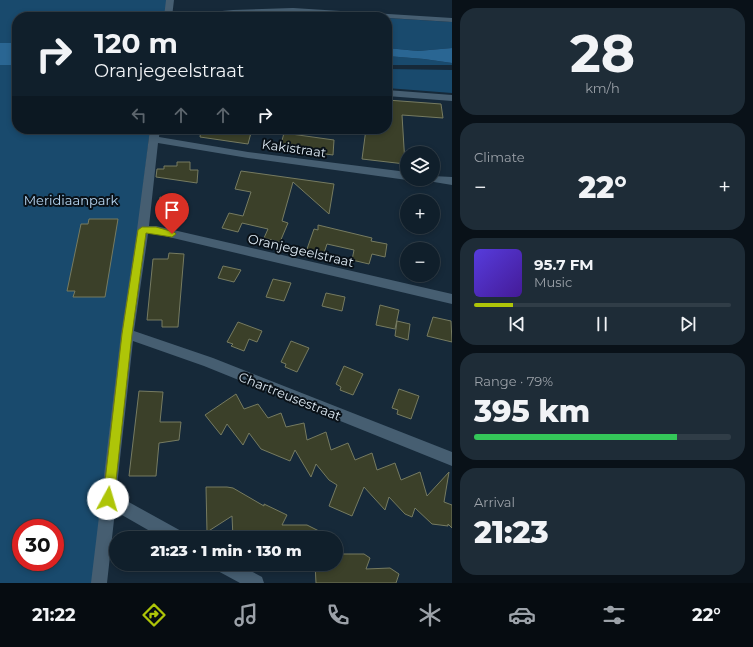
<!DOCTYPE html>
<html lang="en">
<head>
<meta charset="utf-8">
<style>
  :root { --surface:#101f2b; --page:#1e2c37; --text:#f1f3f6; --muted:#9ca2a9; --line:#303d47; --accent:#aec508 }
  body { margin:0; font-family:Montserrat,sans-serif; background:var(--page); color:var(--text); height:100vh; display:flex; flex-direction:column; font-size:15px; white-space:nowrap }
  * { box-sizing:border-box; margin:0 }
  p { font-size:13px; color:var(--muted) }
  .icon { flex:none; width:22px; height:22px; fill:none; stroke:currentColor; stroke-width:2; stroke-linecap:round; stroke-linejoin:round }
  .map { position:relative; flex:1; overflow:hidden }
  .sheet { display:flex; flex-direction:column; gap:8px; padding:8px; background:#091118; width:301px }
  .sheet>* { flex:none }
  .guide { position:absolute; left:12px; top:12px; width:380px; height:122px; border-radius:16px; box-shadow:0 2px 6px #0003,0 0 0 1px var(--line); background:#101f2b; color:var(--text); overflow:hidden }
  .tools { position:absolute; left:400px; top:146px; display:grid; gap:8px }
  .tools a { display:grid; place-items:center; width:40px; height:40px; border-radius:50%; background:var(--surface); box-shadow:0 2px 6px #0003,0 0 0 1px var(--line); font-size:20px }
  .speed { position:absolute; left:12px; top:519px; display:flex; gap:8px; font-size:20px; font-weight:700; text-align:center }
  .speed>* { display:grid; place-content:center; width:52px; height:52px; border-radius:50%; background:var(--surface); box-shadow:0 2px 6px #0003,0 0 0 1px var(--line); line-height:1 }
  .speed .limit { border:6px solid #d22; background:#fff; color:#111 }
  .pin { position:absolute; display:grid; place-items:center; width:34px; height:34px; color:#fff; margin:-41px -17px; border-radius:50% 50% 50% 0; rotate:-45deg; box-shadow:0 0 4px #0007 }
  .pin .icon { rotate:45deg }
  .me { position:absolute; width:44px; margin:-22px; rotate:6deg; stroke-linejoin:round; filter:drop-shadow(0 0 3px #0008) }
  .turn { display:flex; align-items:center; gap:14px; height:84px; padding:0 16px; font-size:18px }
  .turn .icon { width:52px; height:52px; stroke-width:2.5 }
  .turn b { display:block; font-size:28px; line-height:34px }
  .lanes { display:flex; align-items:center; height:38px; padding:0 16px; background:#0003; justify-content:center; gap:20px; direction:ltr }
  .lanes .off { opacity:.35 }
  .big { font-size:30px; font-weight:800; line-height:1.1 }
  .sheet .tile { flex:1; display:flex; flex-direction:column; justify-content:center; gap:6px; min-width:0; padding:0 14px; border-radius:16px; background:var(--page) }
  .sheet .dial { align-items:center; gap:0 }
  .dial b { font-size:52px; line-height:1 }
  .song { display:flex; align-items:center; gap:12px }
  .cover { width:48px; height:48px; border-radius:6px; background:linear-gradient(135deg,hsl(250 70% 55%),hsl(260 70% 35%)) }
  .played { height:4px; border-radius:2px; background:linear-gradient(90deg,var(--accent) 15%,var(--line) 15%) }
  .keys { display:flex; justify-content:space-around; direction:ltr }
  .heat { display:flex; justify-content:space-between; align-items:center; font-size:22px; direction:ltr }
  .charge { height:6px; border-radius:3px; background:linear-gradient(90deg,#34c759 79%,var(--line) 0) }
  .trip { position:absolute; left:109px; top:531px; width:234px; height:40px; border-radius:20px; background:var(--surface); box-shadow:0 2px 6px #0003,0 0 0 1px var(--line); font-weight:800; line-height:40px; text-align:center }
  .menu { display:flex; height:64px; justify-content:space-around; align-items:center; background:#060c11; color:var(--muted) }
  .menu .icon { width:28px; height:28px }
  .menu .selected { color:var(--accent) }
  .menu b { font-size:18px; color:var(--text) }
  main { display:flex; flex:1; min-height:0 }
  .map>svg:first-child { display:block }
  .green { fill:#194a6d; fill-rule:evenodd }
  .water { fill:#2a6693 }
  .building { fill:#3b4029; stroke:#767b61 }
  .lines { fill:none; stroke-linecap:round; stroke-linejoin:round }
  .minor { fill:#465e71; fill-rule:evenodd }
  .route { fill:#aec508; stroke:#718005 }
  .labels { text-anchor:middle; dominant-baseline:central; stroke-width:4; stroke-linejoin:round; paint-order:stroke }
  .street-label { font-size:13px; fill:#dce8f2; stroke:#091118 }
  .park-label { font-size:13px; fill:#bad9f4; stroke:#091118 }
</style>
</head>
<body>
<main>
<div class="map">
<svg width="452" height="583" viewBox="0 0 452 583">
  <rect width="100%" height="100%" fill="#162939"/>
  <path class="green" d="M0,0H168L165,17H17V129H150L97,583H0ZM21,528H55V562H21Z
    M291,12L378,17H204Z
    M387,18L452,22V48L418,51L387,48Z
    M387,56L424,59L452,63V65H387Z
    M387,69L452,70V93L387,88Z"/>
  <path class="water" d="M0,43H17V65H0Z
    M387,48L418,51L452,48V63L424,59L387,56Z"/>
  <path class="building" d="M387,100L441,104L443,118L402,115L405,164L362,159L366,129H387Z
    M201,129H252L248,144L200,137Z
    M284,133L334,140L333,155L280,148Z
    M177,162H190V170H198L197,183L156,177L157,169H164V166H177Z
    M241,171L334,184L329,214L293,182L282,221L288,223L280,242L264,238L268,229L242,223L238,232L222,228L229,213L243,216L251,192L235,189Z
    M160,197L187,203L186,219H172V214H158Z
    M89,219H118L105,297H73L75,291H67L81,224H88Z
    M318,225L372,238L371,241L387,244L385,257L372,254L369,264L352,260L354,250L327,244L324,253L307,249L314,229L318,230Z
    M169,253L184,254L178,327H162V320H147L153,259H168Z
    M223,266L241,270L234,282L218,278Z
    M273,279L291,283L284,301L266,297Z
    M326,293L345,297L342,311L322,306Z
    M380,305L399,310L395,329L376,325Z
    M433,317L451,321L452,342L427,336Z
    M397,321L410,324L408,340L395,336Z
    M238,322L262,331L257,342L249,339L244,351L231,346L233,344L227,342Z
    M291,341L309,348L297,372L285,367L286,364L281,362Z
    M344,366L363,374L353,395L340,390L341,387L336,384Z
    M399,389L419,396L411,419L397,414L398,410L392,408Z
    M139,391L163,392L160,422H181L179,440L159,443L156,476H129Z
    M236,394L244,409L258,404L268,418L281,413L286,427L304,423L307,440L326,432L331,450L348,443L355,460L372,453L377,470L395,463L401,480L420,472L427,496L449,472L444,502L452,505V528L448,524V526L432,524L415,508L412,517L405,514L389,497L385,510L364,487L352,516L329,506L337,485L329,480L316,464L311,477L295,450L290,461L261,449L249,433L243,445L227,424L221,435L205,415Z
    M206,487H227L233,488L264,506V504L287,515L282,525H307L333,538H233L232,516L207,532Z
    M336,554H364L370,558L366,569L390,568L399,574L396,583H316L315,564H336Z"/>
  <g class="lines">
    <path class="minor" d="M166,0H174L172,17H164Z
      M293,8L452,18V22L293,12L174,17L178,15L233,10Z
      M387,90L452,95V101L387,96Z
      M150,129H160L159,137L248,152L407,172V179H409L407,180L248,158L158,143L149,226H156L452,294V304L156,234H148L134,331L213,358L452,452V466L204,366L133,341L116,495L183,532L185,538H162L115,511L107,583H91L121,334L137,230Z
      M433,176L452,177V185L428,181L427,179H433Z
      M214,564H238L262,577L264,583H240L216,570Z"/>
  </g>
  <path class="route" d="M142,227H156L174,232L176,234L172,237L146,233L132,334L114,499L112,503L108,505L104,503L103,499L122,334L138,230Z"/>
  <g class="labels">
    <g class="street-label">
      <text transform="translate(294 148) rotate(8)">Kakistraat</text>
      <text transform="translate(301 250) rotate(13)">Oranjegeelstraat</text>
      <text transform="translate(290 396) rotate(22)">Chartreusestraat</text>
    </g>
    <g class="park-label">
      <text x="71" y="200">Meridiaanpark</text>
    </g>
  </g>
</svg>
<div class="tools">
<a><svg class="icon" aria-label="layers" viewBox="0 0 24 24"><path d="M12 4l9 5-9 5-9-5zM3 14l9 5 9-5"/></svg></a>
<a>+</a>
<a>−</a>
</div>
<div class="speed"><div class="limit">30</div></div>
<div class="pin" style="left:172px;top:234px;background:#d93025"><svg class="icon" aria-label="arrive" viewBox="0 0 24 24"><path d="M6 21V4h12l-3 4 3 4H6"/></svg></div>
<svg class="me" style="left:108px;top:499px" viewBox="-20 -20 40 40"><circle r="19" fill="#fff"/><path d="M0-13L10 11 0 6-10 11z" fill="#aec508"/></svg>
<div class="trip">21:23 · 1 min · 130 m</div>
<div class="guide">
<div class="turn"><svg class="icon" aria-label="right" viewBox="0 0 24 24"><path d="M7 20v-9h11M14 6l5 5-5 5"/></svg><div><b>120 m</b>Oranjegeelstraat</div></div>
<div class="lanes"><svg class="icon off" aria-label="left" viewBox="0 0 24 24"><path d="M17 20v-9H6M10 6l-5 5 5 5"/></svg><svg class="icon off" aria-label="ahead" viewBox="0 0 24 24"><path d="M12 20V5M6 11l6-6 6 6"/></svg><svg class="icon off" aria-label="ahead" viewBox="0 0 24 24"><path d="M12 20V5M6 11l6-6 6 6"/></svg><svg class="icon" aria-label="right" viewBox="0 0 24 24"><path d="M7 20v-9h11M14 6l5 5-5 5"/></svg></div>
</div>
</div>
<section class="sheet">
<div class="tile dial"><b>28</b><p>km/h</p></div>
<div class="tile"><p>Climate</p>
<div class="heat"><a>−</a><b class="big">22°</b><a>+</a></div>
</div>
<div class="tile">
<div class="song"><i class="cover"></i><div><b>95.7 FM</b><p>Music</p></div></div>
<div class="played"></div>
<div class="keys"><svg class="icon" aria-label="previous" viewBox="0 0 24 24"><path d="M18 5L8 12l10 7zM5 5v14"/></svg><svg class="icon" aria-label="pause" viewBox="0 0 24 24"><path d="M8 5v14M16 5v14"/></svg><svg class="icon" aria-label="next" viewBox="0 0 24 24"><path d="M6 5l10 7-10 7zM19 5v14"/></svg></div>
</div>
<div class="tile"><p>Range · 79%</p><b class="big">395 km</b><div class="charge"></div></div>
<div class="tile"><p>Arrival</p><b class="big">21:23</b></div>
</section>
</main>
<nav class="menu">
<b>21:22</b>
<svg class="icon selected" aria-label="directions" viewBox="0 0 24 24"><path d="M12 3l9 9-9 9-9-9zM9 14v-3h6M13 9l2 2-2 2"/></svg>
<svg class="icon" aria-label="music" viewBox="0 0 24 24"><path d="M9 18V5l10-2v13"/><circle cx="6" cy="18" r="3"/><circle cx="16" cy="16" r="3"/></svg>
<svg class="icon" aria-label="phone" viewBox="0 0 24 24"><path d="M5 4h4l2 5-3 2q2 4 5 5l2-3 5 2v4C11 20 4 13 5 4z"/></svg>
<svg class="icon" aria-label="climate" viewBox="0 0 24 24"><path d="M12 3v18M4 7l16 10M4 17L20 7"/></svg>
<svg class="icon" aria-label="car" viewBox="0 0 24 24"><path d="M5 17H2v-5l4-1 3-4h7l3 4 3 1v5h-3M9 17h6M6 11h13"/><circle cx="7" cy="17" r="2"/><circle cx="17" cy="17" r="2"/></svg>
<svg class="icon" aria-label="filters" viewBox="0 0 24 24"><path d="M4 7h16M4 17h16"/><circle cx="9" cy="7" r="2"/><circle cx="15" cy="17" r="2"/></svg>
<b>22°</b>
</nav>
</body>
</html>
